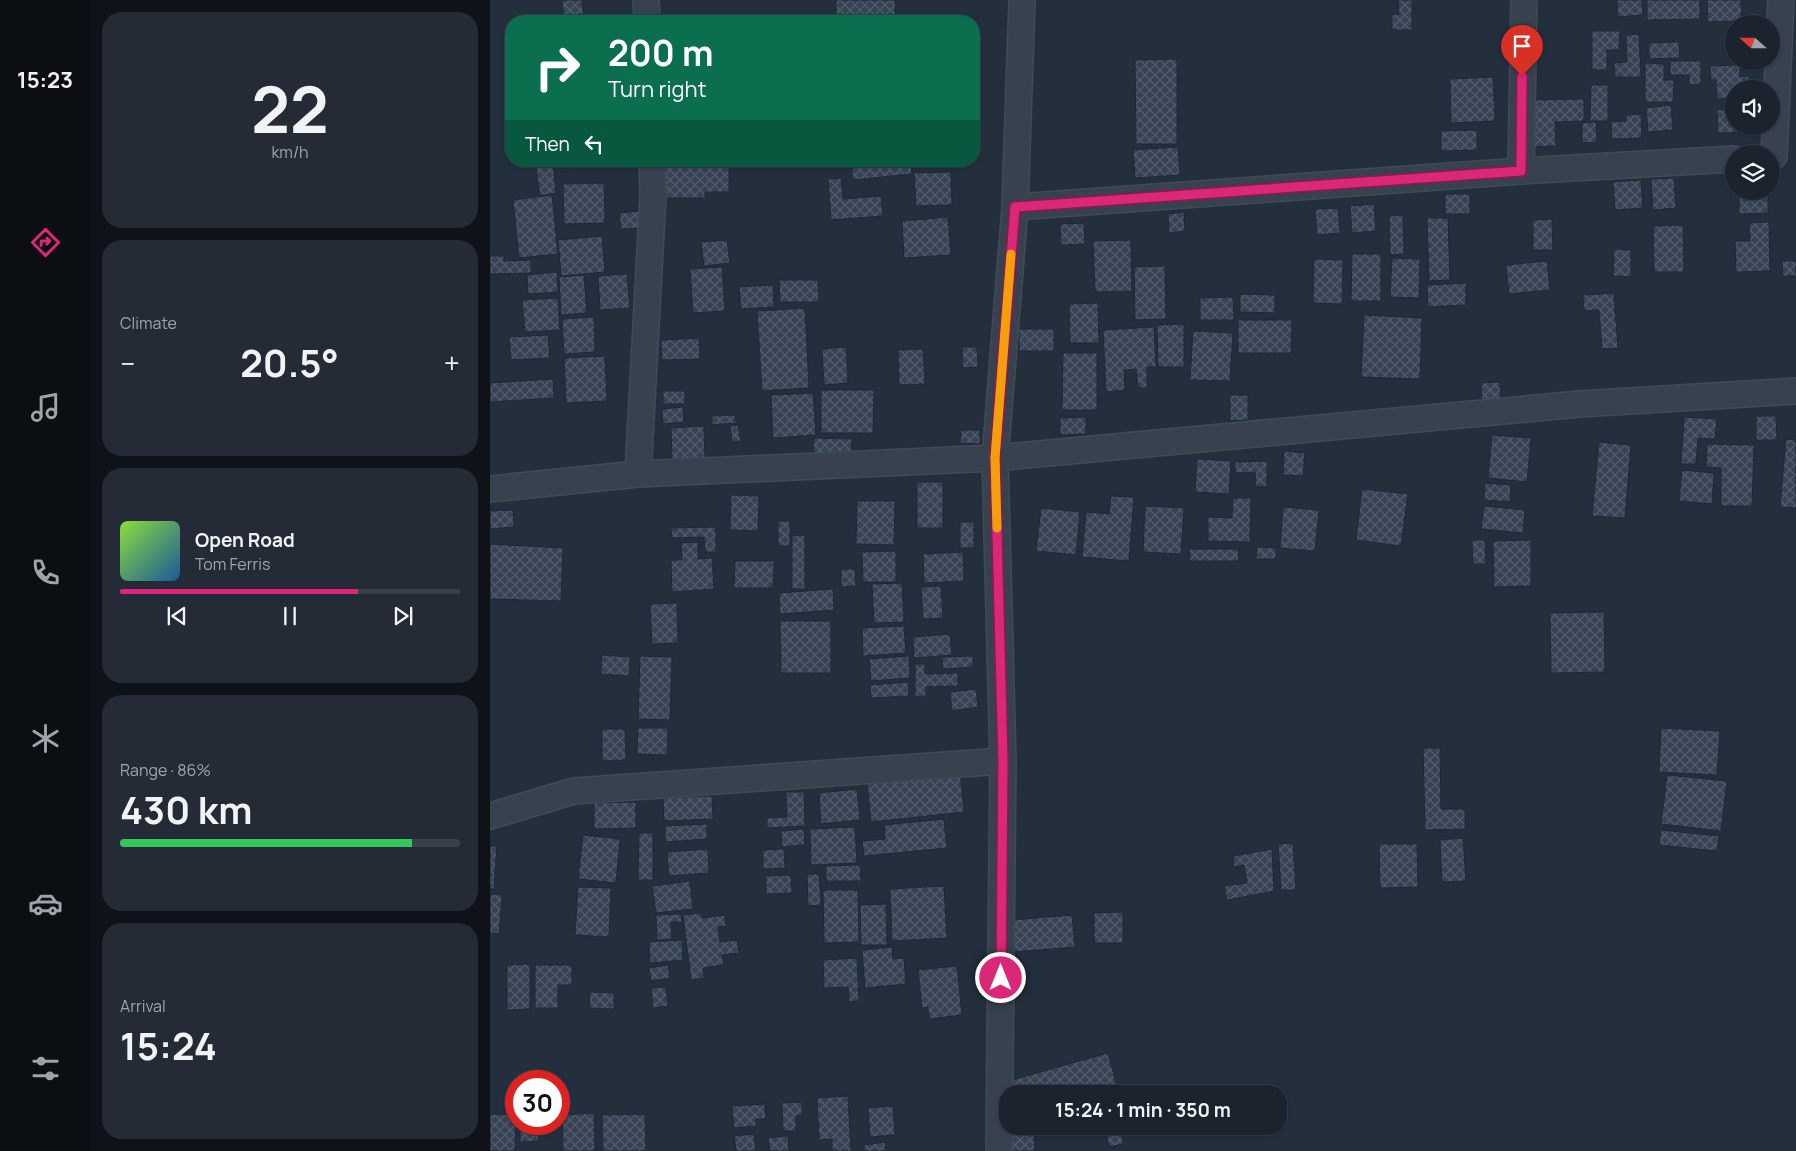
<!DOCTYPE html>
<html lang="en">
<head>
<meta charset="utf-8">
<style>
  :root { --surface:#1b232e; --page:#242b36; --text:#f1f3f6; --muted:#a0a4aa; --line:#39404a; --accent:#db2777 }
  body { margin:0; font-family:Manrope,sans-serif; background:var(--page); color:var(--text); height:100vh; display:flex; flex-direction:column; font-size:19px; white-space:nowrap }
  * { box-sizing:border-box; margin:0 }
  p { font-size:16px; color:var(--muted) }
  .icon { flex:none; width:28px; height:28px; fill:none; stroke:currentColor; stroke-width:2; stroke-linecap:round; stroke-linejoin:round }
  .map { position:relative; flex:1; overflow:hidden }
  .sheet { display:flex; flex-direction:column; gap:12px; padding:12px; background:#0f1319; width:400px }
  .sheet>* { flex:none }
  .banner { position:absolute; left:15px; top:15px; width:475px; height:152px; border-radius:20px; box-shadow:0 1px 4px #0004,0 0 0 1px var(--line); background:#0b6e4f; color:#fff; overflow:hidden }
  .needle { width:32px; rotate:291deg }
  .buttons { position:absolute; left:1235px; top:15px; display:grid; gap:10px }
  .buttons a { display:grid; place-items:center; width:55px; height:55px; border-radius:50%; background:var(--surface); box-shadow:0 1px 4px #0004,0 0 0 1px var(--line); font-size:25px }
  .speed { position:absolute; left:15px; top:1070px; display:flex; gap:10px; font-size:25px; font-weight:700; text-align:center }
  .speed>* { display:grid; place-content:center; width:65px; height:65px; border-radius:50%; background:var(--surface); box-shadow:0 1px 4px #0004,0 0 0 1px var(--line); line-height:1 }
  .speed .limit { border:8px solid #d22; background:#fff; color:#111 }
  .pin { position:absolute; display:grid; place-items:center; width:42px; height:42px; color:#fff; margin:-51px -21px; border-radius:50% 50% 50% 0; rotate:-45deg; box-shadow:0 0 5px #0007 }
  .pin .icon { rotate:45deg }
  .me { position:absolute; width:55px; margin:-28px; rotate:0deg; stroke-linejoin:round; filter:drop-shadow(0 0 4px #0008) }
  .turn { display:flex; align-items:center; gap:18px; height:105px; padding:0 20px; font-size:22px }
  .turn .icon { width:65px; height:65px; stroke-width:2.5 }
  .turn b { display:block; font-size:35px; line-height:42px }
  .then { display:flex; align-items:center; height:48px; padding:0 20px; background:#0003; gap:10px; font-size:19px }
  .big { font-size:38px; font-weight:700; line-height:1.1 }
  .sheet .tile { flex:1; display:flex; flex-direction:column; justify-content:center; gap:8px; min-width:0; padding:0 18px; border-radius:20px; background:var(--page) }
  .sheet .dial { align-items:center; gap:0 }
  .dial b { font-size:65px; line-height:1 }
  .song { display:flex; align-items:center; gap:15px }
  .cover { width:60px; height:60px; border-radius:8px; background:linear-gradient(135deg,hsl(90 70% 55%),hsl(210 70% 35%)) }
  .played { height:5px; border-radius:2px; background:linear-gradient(90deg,var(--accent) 70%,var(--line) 70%) }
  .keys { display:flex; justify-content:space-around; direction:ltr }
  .heat { display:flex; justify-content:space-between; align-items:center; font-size:28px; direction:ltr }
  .charge { height:8px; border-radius:4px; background:linear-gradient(90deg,#34c759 86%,var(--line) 0) }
  .trip { position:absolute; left:509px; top:1085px; width:288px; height:50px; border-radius:20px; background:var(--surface); box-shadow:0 1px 4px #0004,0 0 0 1px var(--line); font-weight:700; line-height:50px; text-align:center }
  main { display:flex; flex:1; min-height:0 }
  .tab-bar { display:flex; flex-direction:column; width:90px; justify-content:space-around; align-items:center; background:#0b0e12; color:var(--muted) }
  .tab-bar .icon { width:35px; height:35px }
  .tab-bar .active { color:var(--accent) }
  .tab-bar b { font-size:22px; color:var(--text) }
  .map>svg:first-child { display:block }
  .building { fill:url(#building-cross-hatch); stroke:#1f2835 }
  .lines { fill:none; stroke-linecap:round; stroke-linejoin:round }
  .street-casing { stroke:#414a57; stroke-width:28 }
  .street { stroke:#38414e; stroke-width:25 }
  .route-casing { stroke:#8e194d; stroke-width:12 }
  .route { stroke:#db2777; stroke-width:9 }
  .slow { stroke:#f59e0b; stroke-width:9 }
</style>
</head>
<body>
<main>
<nav class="tab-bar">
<b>15:23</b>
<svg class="icon active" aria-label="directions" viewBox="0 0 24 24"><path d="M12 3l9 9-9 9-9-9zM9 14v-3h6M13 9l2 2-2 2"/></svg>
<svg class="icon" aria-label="music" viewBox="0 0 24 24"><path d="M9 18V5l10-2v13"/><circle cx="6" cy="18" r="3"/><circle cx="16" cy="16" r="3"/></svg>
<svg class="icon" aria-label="phone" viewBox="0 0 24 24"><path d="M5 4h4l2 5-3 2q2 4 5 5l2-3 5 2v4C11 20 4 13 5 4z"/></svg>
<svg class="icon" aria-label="climate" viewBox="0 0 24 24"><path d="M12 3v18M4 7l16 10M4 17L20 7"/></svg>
<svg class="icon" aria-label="car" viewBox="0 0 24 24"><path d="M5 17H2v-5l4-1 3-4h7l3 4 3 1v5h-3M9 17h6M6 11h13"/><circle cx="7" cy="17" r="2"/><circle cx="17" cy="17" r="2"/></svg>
<svg class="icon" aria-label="filters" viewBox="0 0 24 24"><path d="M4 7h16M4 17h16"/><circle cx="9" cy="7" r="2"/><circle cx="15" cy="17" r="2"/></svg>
</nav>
<section class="sheet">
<div class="tile dial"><b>22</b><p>km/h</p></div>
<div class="tile"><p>Climate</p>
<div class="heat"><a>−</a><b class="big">20.5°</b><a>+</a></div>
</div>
<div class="tile">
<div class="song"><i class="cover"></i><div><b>Open Road</b><p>Tom Ferris</p></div></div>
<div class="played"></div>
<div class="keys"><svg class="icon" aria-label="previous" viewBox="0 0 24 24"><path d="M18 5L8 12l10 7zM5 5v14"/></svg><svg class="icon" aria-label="pause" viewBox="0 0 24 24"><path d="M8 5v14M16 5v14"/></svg><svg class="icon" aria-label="next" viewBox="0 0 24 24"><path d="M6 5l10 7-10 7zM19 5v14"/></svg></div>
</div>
<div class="tile"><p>Range · 86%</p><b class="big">430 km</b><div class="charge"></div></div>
<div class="tile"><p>Arrival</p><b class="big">15:24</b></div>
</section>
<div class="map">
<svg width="1306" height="1151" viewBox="0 0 1306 1151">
  <defs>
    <pattern id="building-cross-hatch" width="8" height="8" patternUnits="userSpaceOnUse" patternTransform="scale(1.25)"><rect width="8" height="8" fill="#364354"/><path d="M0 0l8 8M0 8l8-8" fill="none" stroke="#515c6b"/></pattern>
  </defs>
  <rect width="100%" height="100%" fill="#242f3e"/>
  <path class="building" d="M72,0H92L94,21H74Z
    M346,0H405L406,21H346Z
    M908,0H922V30H902V15L909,14Z
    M1127,0H1152L1153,15L1128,17Z
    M1157,0H1210V19L1157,20Z
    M1217,0H1251L1252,21L1218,22Z
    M1102,31H1130L1129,50H1117V70H1102Z
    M1149,34L1151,77H1125L1124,63L1137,62L1136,35Z
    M1189,42L1190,58L1159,59V43Z
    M687,59V144H646L645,60Z
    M1180,61H1211V84L1199,85V75H1180Z
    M1155,63L1174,64V80H1184L1183,102H1155Z
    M1250,65V77L1259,76V89H1244V98L1227,99L1226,80H1221L1220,66Z
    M21,75V111H19L15,76Z
    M1003,77L1005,121L961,123L960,79Z
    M1101,85H1118V121H1100Z
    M1094,99V121L1065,122L1066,146L1038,147L1037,100Z
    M1181,105L1183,130L1158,132L1156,108Z
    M1244,109V126H1263V132L1228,133L1227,110Z
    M1151,114L1152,138L1122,139L1121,122L1136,121V115Z
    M1106,122L1107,142L1092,143V123Z
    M987,130V150L951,151V131Z
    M688,147L690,175L645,178L643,150Z
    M45,161H63L66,193L50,196Z
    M73,161H112V166L73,168Z
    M116,161H152V166L116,165Z
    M175,161H239V192H215V198H175Z
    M254,161H331L255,167Z
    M361,161H421L422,174L363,180Z
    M461,172L462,205L426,206L424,173Z
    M351,178L353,199L391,196L393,216L341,220L338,179Z
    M1184,178L1186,208L1163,210L1161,179Z
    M1151,180L1153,208L1125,210L1123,182Z
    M114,183L115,223L74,224L73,184Z
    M1249,191H1278V213L1249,214Z
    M955,194H980V214H955Z
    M62,195L68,254L29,258L23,200Z
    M884,204L886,231L862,233L860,206Z
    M848,208L850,233L827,235L825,209Z
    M150,211L151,228L131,229L129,213Z
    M694,212L695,231L679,233L678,214Z
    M913,215L914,254L900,255L899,216Z
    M458,217L461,255L414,258L412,221Z
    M937,218H958L960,280L939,281Z
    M1062,219L1063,250H1043V220Z
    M1279,222L1280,271L1246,272L1245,241H1260L1259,223Z
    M594,223L595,244L571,245L570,224Z
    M1193,225L1194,272H1164L1163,226Z
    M112,236L115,272L71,276L68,240Z
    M237,240L240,263L214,266L211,242Z
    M641,240L642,291L605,292L603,241Z
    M1124,249L1141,250V277L1123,276Z
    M862,254H891V301H861Z
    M0,256H14V261L41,260V273L0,274Z
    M902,258L930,259L929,298L900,297Z
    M824,259L853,260L852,304L823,303Z
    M1057,261L1060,290L1019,294L1016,265Z
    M1292,261H1306V276H1293Z
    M675,266L676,319L645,320L644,267Z
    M232,267L235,311L203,313L200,269Z
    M67,272L68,292L38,294L37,275Z
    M137,274L140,308L110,310L108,276Z
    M94,275L97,313L71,315L69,277Z
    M289,280H328L329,302H290Z
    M976,283V305L938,307L937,285Z
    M283,285L284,307L251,309L249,287Z
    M1124,293L1128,348L1112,349L1109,310L1094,311L1093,295Z
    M750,294L785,295V313L750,312Z
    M743,297L744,320H710V298Z
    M68,298L70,330L35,332L32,300Z
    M608,303L609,343H580L579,304Z
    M315,308L319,388L272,391L267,311Z
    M874,315L932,318L930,379L871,377Z
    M104,317L105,352L74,354L72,319Z
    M748,320H802L801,353H748Z
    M694,324V367H668L667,325Z
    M664,327L666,367H657V388H648L646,369L634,370L635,390L616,392L613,330Z
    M529,329H564V351H529Z
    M703,331L743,333L740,381L700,380Z
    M58,335L60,358L21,360L19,337Z
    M209,338L210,359L172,360L171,340Z
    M356,347L358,383L334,385L332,349Z
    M472,347H487L488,367L473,368Z
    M433,349L435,384L409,385L408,350Z
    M573,353H607V410H572Z
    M115,356L117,401L76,403L74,358Z
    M63,379L64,398L0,402V383Z
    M1010,382L1011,406H992L991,383Z
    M331,390H384L383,433H331Z
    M173,391H195V404H173Z
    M323,393L326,435L283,438L281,395Z
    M740,395H758V420L740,421Z
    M193,407L194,422L173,424L172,409Z
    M245,415L246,423L222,425V416Z
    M1266,416H1286L1287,440H1266Z
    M596,417V434L570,435V418Z
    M1194,417L1227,419L1225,439L1208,438L1206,464H1191Z
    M248,425L251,441L242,442L240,426Z
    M214,426L215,458L182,459L181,428Z
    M471,430H490V444L470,443Z
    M1002,435L1041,438L1037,482L998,478Z
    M324,438L362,439L361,454H323Z
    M1296,439L1306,440V508L1290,507Z
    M1109,442L1141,445L1135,518L1102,516Z
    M1217,444L1264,445L1262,506H1231V468L1216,467Z
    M794,451L815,453L813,476L793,475Z
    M707,459L741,461L739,494L705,492Z
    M777,461V486L766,487L765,472L745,473V462Z
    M1192,470L1224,473L1222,504L1189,501Z
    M427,482H453V528H427Z
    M995,483L1021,485L1020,502L994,500Z
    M872,489L918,494L911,546L866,540Z
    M241,495L269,496L268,531L240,530Z
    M621,496L644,497L639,561L592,557L596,512L619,514Z
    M743,498H761L760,542L718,541V517L742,518Z
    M367,501H405L404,545L366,544Z
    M655,506L694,508L691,554L653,552Z
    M994,506L1035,510L1033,533L991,529Z
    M793,507L829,510L825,551L790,548Z
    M551,508L590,512L586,555L546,551Z
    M23,510L24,527L0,529V511Z
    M288,521H300V546H288Z
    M470,522H484V548H470Z
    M226,527V552H215L214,537L182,538L181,528Z
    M315,535V589H302V536Z
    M982,540H995L996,564H983Z
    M1041,540V586L1004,587L1003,541Z
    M208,542V559L222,558L224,589L182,592L181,560H192L191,543Z
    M0,544L73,548L71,601L0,599Z
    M767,547L786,548V559H766Z
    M699,549H748L749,561H700Z
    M406,551V582H373L372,552Z
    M473,552L474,581L434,583L433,554Z
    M245,561H284L283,588H244Z
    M351,569H365L366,586L351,587Z
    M412,583L414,622L384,623L382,584Z
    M451,586L453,618L433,619L431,587Z
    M343,589L344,610L290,614L289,593Z
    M187,603L188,643L162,644L160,604Z
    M1114,612L1115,672L1061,673L1060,613Z
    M290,621H341V673H291Z
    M414,626L416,653L373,656L372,628Z
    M460,634L462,655L424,658L423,637Z
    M112,655L140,657L139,676L111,674Z
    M150,656L182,657L180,720L148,719Z
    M419,656L420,678L381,681L379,659Z
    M483,656V667L453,669L452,657Z
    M425,664H435V674L468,673V686L436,687V696L425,697Z
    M418,682L419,696L381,698L380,685Z
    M486,689L488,707L462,711L460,692Z
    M148,728H178L177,755L147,754Z
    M1171,728L1230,731L1227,775L1169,772Z
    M112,729H135L136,760L112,761Z
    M933,748H950L951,809H975V829L935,830Z
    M470,771L474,812L381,822L377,781Z
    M1177,775L1237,781L1231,831L1171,824Z
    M367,789L370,820L331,824L329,793Z
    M296,792H314L315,826L277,828V818L297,817Z
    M222,796L223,819L174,821L173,798Z
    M146,802V828L104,829V803Z
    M454,819L457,848L374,856L372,841L395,839L394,825Z
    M217,824V839L175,842V826Z
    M365,827L367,863L321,865L320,829Z
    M314,829L315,845L292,847L291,831Z
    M1171,830L1229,836L1227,851L1169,845Z
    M149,833H163V880H148Z
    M93,835L130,839L126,883L88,879Z
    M973,838L976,881L952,882L950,840Z
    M803,843L806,890H791L788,844Z
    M889,844H927L928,887L890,888Z
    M0,846H7L4,889H0Z
    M218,849L219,873L179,876L177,852Z
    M294,849L295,868L273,869V850Z
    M782,849L784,891L737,900L734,886L757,883L754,865L744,867L743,856Z
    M370,865L371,881H336V866Z
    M317,874H329L331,905L318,906Z
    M301,875L302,893L276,894V876Z
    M200,881L203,909L166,913L162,886Z
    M454,886L457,938L402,941L400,889Z
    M88,887L121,888L119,937L85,935Z
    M333,890H368L369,942L334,943Z
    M0,894L12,895L9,934L0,933Z
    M396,904L397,945H371L370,905Z
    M633,912V943H604V913Z
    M211,913L212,918L235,915L236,926L228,927L230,942L247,940L249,953L232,955L234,965L213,968L214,978L201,980L193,915Z
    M191,914L192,922H181L182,939L167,940L166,915Z
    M582,915L585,947L524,952L521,920Z
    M192,940L193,960L160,963L159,942Z
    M402,947L403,959L414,958L416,984L375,988L372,950Z
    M367,958L369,1001L359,1002L358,987L334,988L333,960Z
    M40,964V1009L17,1010V965Z
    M45,965H82V985H68V1008H45Z
    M178,965L180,978L161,981L159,968Z
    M467,966L472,1015L439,1019L438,1007L432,1008L428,970Z
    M176,987L178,1006L163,1008L161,988Z
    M100,992L124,993V1009L99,1008Z
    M618,1053L629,1094H525L522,1080Z
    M358,1096L361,1151H342V1139L329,1140L327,1098Z
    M312,1102V1115L306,1116V1131H293L292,1103Z
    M275,1104L276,1119H266V1126L244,1128L242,1106Z
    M403,1106L405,1135L380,1137L378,1108Z
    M104,1113L105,1151H73L72,1115Z
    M0,1114L26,1115L25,1151H0Z
    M155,1114L156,1151H113L112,1115Z
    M615,1126H630L633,1144L619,1147Z
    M30,1127H48L49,1141L30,1142Z
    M544,1133L545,1151H522L521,1135Z
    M264,1134L266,1151H246L244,1136Z
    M298,1136L299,1151H280L278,1138Z
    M395,1142L396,1151H374V1145Z"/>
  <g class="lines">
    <g class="street-casing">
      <path id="street" d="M156,0L157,21
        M1284,156L1291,0
        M1031,171L1034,0
        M525,207L1031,171L1244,159
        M148,474L163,195L162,161
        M0,489L148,474L505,458L1090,404L1306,391
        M0,816L84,791L513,761
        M509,1151L513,761L505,458L525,207L532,0"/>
    </g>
    <use href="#street" class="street"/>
  </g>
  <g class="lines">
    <g class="route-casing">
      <path id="route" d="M511,978L513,761L505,458L525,207L1031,171L1032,76"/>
    </g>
    <use href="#route" class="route"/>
    <path class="slow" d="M507,528L505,458L521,254"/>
  </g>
</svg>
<div class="buttons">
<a><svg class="needle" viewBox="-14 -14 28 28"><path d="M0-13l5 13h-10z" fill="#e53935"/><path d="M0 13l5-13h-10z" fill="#a0a4aa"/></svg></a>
<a><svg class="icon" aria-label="sound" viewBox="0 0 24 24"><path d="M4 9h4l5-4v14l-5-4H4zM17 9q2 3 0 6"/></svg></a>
<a><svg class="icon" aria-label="layers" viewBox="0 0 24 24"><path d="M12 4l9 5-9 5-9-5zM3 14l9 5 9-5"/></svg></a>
</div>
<div class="speed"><div class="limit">30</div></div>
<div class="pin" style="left:1032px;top:76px;background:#d93025"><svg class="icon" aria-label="arrive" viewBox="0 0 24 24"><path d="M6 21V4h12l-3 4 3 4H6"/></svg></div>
<svg class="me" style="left:511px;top:978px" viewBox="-20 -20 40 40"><circle r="17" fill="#db2777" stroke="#fff" stroke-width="3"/><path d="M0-11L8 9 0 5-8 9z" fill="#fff"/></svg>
<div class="trip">15:24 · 1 min · 350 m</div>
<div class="banner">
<div class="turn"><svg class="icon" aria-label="right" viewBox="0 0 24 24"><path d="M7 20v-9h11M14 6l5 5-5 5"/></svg><div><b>200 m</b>Turn right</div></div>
<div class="then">Then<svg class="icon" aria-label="left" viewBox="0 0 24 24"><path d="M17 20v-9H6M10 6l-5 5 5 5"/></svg></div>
</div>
</div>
</main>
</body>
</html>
